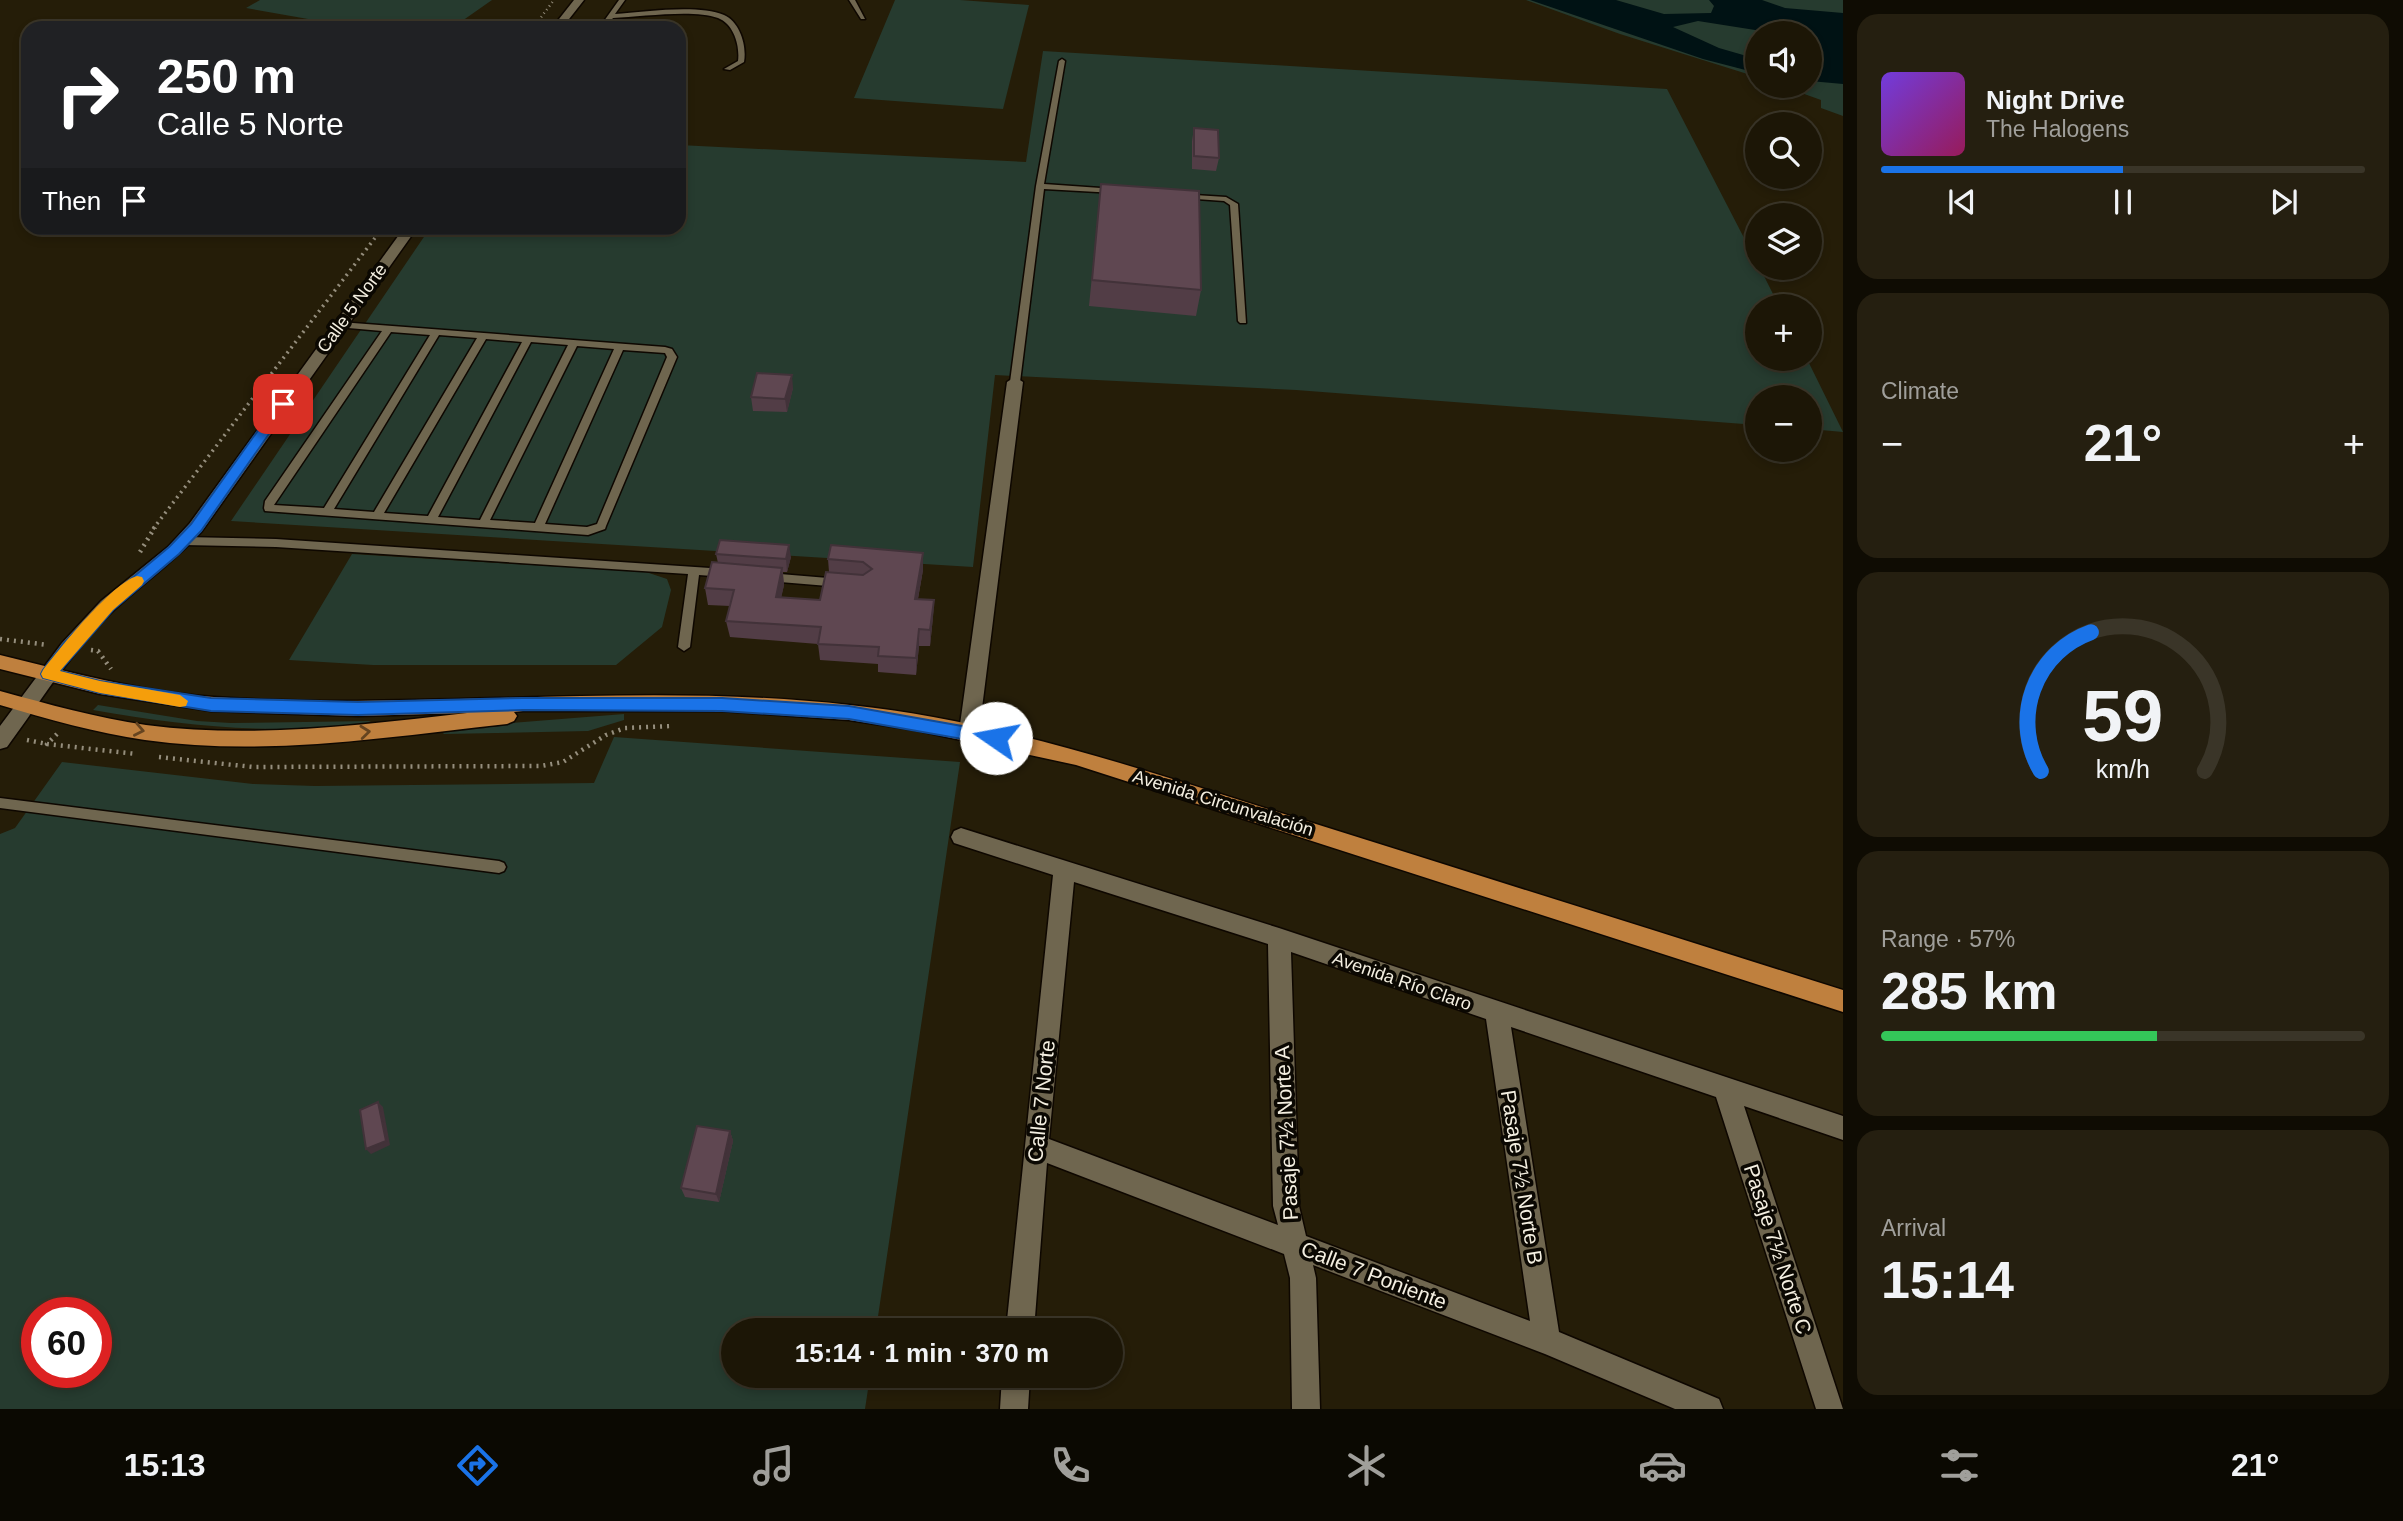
<!DOCTYPE html>
<html lang="en">
<head>
<meta charset="utf-8">
<style>
  :root { --surface:#1c1606; --page:#251f10; --text:#f1f3f6; --muted:#a09f9b; --line:#3a3528; --accent:#1a73e8 }
  body { margin:0; font-family:Arial,sans-serif; background:var(--page); color:var(--text); height:100vh; display:flex; flex-direction:column; font-size:26px; white-space:nowrap }
  * { box-sizing:border-box; margin:0 }
  p { font-size:23px; color:var(--muted) }
  .icon { flex:none; width:38px; height:38px; fill:none; stroke:currentColor; stroke-width:2; stroke-linecap:round; stroke-linejoin:round }
  .map { position:relative; flex:1; overflow:hidden }
  .details { display:flex; flex-direction:column; gap:14px; padding:14px; background:#0f0c03; width:560px }
  .details>* { flex:none }
  .banner { position:absolute; left:21px; top:21px; width:665px; height:214px; border-radius:21px; box-shadow:0 4px 10px #0003,0 0 0 2px var(--line); background:#202124; color:#fff; overflow:hidden }
  .buttons { position:absolute; left:1745px; top:21px; display:grid; gap:14px }
  .buttons a { display:grid; place-items:center; width:77px; height:77px; border-radius:50%; background:var(--surface); box-shadow:0 4px 10px #0003,0 0 0 2px var(--line); font-size:35px }
  .speed { position:absolute; left:21px; top:1297px; display:flex; gap:14px; font-size:35px; font-weight:700; text-align:center }
  .speed>* { display:grid; place-content:center; width:91px; height:91px; border-radius:50%; background:var(--surface); box-shadow:0 4px 10px #0003,0 0 0 2px var(--line); line-height:1 }
  .speed .limit { border:10px solid #d22; background:#fff; color:#111 }
  .pin { position:absolute; display:grid; place-items:center; width:60px; height:60px; color:#fff; margin:-30px; border-radius:14px; box-shadow:0 4px 10px #0006 }
  .me { position:absolute; width:77px; margin:-38px; rotate:282deg; stroke-linejoin:round; filter:drop-shadow(0 0 5px #0008) }
  .turn { display:flex; align-items:center; gap:24px; height:147px; padding:0 21px; font-size:32px }
  .turn .icon { width:91px; height:91px; stroke-width:2.5 }
  .turn b { display:block; font-size:49px; line-height:60px }
  .then { display:flex; align-items:center; height:66px; padding:0 21px; background:#0003; gap:14px; font-size:26px }
  .big { font-size:52px; font-weight:600; line-height:1.1 }
  .details .card { flex:1; display:flex; flex-direction:column; justify-content:center; gap:10px; min-width:0; padding:0 24px; border-radius:21px; background:var(--page) }
  .details .dial { align-items:center; gap:0 }
  .dial svg { height:182px; overflow:visible; fill:none; stroke:var(--line); stroke-width:7; stroke-linecap:round; text-anchor:middle }
  .dial text { fill:var(--text); stroke:none }
  .song { display:flex; align-items:center; gap:21px }
  .cover { width:84px; height:84px; border-radius:10px; background:linear-gradient(135deg,hsl(260 70% 55%),hsl(330 70% 35%)) }
  .played { height:7px; border-radius:4px; background:linear-gradient(90deg,var(--accent) 50%,var(--line) 50%) }
  .keys { display:flex; justify-content:space-around; direction:ltr }
  .heat { display:flex; justify-content:space-between; align-items:center; font-size:38px; direction:ltr }
  .charge { height:10px; border-radius:5px; background:linear-gradient(90deg,#34c759 57%,var(--line) 0) }
  .trip { position:absolute; left:721px; top:1318px; width:402px; height:70px; border-radius:35px; background:var(--surface); box-shadow:0 4px 10px #0003,0 0 0 2px var(--line); font-weight:600; line-height:70px; text-align:center }
  .menu { display:flex; height:112px; justify-content:space-around; align-items:center; background:#0b0902; color:var(--muted) }
  .menu .icon { width:49px; height:49px }
  .menu .selected { color:var(--accent) }
  .menu b { font-size:32px; color:var(--text) }
  main { display:flex; flex:1; min-height:0 }
  .map>svg:first-child { display:block }
  .green { fill:#263b2f; fill-rule:evenodd }
  .water { fill:#001214 }
  .lines { fill:none; stroke-linecap:round; stroke-linejoin:round }
  .service-casing { stroke:#0e0700; stroke-width:3 }
  .minor-casing { stroke:#0e0700; stroke-width:3 }
  .primary-casing { stroke:#0e0700; stroke-width:3 }
  .path-far2 { stroke:#958e7d; stroke-width:2.5; stroke-dasharray:1 3.5; stroke-linecap:butt }
  .path-far1 { stroke:#958e7d; stroke-width:3.5; stroke-dasharray:2 4.5; stroke-linecap:butt }
  .path { stroke:#958e7d; stroke-width:4.5; stroke-dasharray:2 5; stroke-linecap:butt }
  .service { fill:#6f664f; fill-rule:evenodd }
  .minor { fill:#6f664f; fill-rule:evenodd }
  .primary { fill:#bf803e; fill-rule:evenodd }
  .wall { fill:#523d46 }
  .shaded-wall { fill:#423239 }
  .building { fill:#5f4751; stroke:#423239; stroke-width:2 }
  .oneway { stroke:#654420 }
  .route { fill:#1a73e8; stroke:#114b97; stroke-width:2 }
  .slow { fill:#f59e0b }
  .labels { text-anchor:middle; dominant-baseline:central; stroke-width:7; stroke-linejoin:round; paint-order:stroke }
  .street-label { font-size:18px; fill:#f4efe1; stroke:#0b0802 }
  .near-street-label { font-size:21px; fill:#f4efe1; stroke:#0b0802 }
</style>
</head>
<body>
<main>
<div class="map">
<svg width="1843" height="1409" viewBox="0 0 1843 1409">
  <rect width="100%" height="100%" fill="#251d08"/>
  <path class="green" d="M260,0H492L452,28H359L246,8Z
    M895,0H960L1029,5L1003,109L854,98Z
    M1526,0H1843V116L1821,108V100L1782,86H1810V33H1757V77L1620,34Z
    M1043,51L1667,89L1757,263V268H1760L1779,306H1757V359H1807L1843,432L1810,429V397H1757V425L1296,390L995,375L973,567L231,521L430,228H679V145L1026,162Z
    M352,554L646,572L667,579L671,590L662,627L616,665H373L289,660Z
    M98,705L197,721L231,723L371,721C361,726 342,726 329,727C249,733 172,724 93,710Z
    M624,714V720L588,731L444,734L442,732L447,728Z
    M614,737L960,762L876,1330H733V1376H870L865,1409H0V834L15,828L62,762L253,784L315,786L594,783ZM37,1312H96V1372H37Z"/>
  <path class="water" d="M1530,0H1616L1664,14L1711,13L1714,6L1709,0H1762L1785,8L1843,13V84L1810,81V33H1774L1698,21L1673,27L1719,48L1757,59V73L1703,59Z"/>
  <g class="lines">
    <g class="service-casing">
      <path id="service" d="M619,0H625L615,14C644,12 698,4 724,15C740,22 747,46 744,62L730,70L724,69L738,61C740,46 734,24 718,18C693,9 641,17 613,18L605,28H599Z
        M849,0H855L865,19H861Z
        M1062,59L1065,61L1044,184L1115,189L1119,191L1115,193L1044,189L1020,382L1015,385L1010,382L1036,186L1059,61Z
        M1179,194L1226,197L1238,204L1246,323H1240L1238,321L1230,205L1224,201L1182,198L1178,196Z
        M340,322L665,347L672,349L677,357L606,526L605,529L588,535L265,511L264,508L265,501L382,331L337,327V323ZM391,332L430,335L324,508L274,505ZM439,335L477,338L374,512L334,509ZM486,339L522,342L428,516L384,513ZM531,342L568,345L480,520L438,517ZM577,346L614,349L535,523L490,520ZM623,350L665,353L667,357L597,524L587,527L545,524Z
        M184,537L276,539L725,569L731,573L725,577L699,575L690,647L684,651L678,647L688,574L276,547L184,545L179,541Z
        M768,573L840,579L846,583L840,587L768,581L762,577Z
        M0,798L499,861L504,863L506,867L504,871L499,873L0,808Z"/>
    </g>
    <g class="minor-casing">
      <path id="minor" d="M574,0H584L562,28H552Z
        M404,228H417L202,531C175,561 143,583 114,610C72,650 41,701 7,747L0,749V726L62,643L101,601L168,547L190,523Z
        M1015,377L1023,382L979,732L976,737L969,740L962,737L959,732L1007,382Z
        M961,828L1279,928L1843,1116V1140L1744,1106L1843,1409H1816L1716,1097L1511,1027L1559,1332L1719,1399L1723,1409H1675L1545,1354L1313,1265L1316,1278L1320,1409H1292L1290,1278L1284,1254L1047,1163L1034,1330H1006L1053,875L954,843L951,837L954,831ZM1074,882L1268,944L1273,1206L1278,1225L1049,1139ZM1291,952L1486,1019L1530,1321L1306,1236L1299,1206Z
        M1002,1376H1030L1028,1409H1000Z"/>
    </g>
    <g class="primary-casing">
      <path id="primary" d="M0,655C70,672 142,692 214,697C426,711 639,681 850,705C1004,721 1152,773 1300,819C1481,876 1662,933 1843,990V1012L1076,765L915,730L849,720L722,711H523L514,712L517,716L514,721L507,724C387,737 266,757 145,740C96,733 48,719 0,705V691C48,704 97,718 146,725C253,739 361,725 467,713L358,716L211,711L100,694L0,669Z"/>
    </g>
    <path class="path-far2" d="M533,28L554,0
      M379,231L382,228"/>
    <path class="path-far1" d="M153,529L381,230"/>
    <path class="path" d="M140,552L155,527
      M0,639L48,645
      M91,650L98,651L111,669
      M57,734L47,744L136,754
      M27,740L47,744
      M159,757L253,767L541,766L563,762L606,735L625,728L672,726"/>
    <use href="#service" class="service"/>
    <use href="#minor" class="minor"/>
    <use href="#primary" class="primary"/>
  </g>
  <path class="wall" d="M1194,128L1219,158L1216,171L1192,169V141Z
    M1101,184L1201,290L1196,316L1089,306Z
    M793,388L787,412L753,411L751,397Z
    M923,553V570L918,599L934,600L933,617L930,646H919L916,675L878,672V664L820,660L818,644L730,637L726,621L730,606L708,605L705,588L718,563L716,554L791,557L787,572H783L784,585L781,597L820,600L829,572L828,559Z
    M730,1131L733,1141L719,1202L685,1197L681,1188Z"/>
  <path class="shaded-wall" d="M792,375L793,388L787,412L785,399Z
    M789,545L791,557L787,572L786,559Z
    M923,553V570L915,615V599Z
    M782,568L784,585L778,613L776,597Z
    M934,600L933,617L930,646V630Z
    M919,629V646L916,675V658Z
    M378,1102L383,1107L390,1145L371,1154L366,1149Z
    M730,1131L733,1141L719,1202L716,1194Z"/>
  <path class="building" d="M1194,128L1218,130L1219,158L1194,156Z
    M1101,184L1199,191L1201,290L1092,280Z
    M757,373L792,375L785,399L751,397Z
    M720,540L789,545L786,559L716,554Z
    M831,545L923,553L915,599L934,600L930,630L919,629L916,658L878,656L879,647L818,644L821,627L726,621L734,590L705,588L712,562L782,568L776,597L820,600L826,572L863,575L872,569L863,562L828,559Z
    M378,1102L386,1141L366,1149L360,1110Z
    M697,1126L730,1131L716,1194L681,1188Z"/>
  <defs><path id="oneway-chevron" d="M-2-3.5L2.5 0L-2 3.5" fill="none" stroke-width="1.6" stroke-linecap="round" stroke-linejoin="round" transform="scale(1.75)"/></defs>
  <g class="oneway">
    <use href="#oneway-chevron" transform="translate(139 730) rotate(11)"/>
    <use href="#oneway-chevron" transform="translate(365 732) rotate(-6)"/>
  </g>
  <path class="route" d="M283,400L290,404L201,531L179,554L113,610L60,671L100,681L211,698L358,702L523,698H722L849,706L996,732L1004,738L996,745L849,719L722,711L523,710L358,715L211,711L100,693L43,678L41,674L43,670L64,643L102,603L169,547L191,524L279,401Z"/>
  <path class="slow" d="M137,576L142,577L144,581L142,585L113,610L60,671L100,681L180,695L188,701L186,706L180,707L100,693L43,678L41,674L43,670C61,647 111,584 137,576Z"/>
  <g class="labels">
    <g class="street-label">
      <text transform="translate(352 308) rotate(-54)">Calle 5 Norte</text>
      <text transform="translate(1223 803) rotate(17)">Avenida Circunvalación</text>
      <text transform="translate(1402 981) rotate(19)">Avenida Río Claro</text>
    </g>
    <g class="near-street-label">
      <text transform="translate(1041 1101) rotate(-84)">Calle 7 Norte</text>
      <text transform="translate(1286 1133) rotate(-93)">Pasaje 7½ Norte A</text>
      <text transform="translate(1522 1177) rotate(81)">Pasaje 7½ Norte B</text>
      <text transform="translate(1778 1249) rotate(72)">Pasaje 7½ Norte C</text>
      <text transform="translate(1374 1275) rotate(21)">Calle 7 Poniente</text>
    </g>
  </g>
</svg>
<div class="buttons">
<a><svg class="icon" aria-label="sound" viewBox="0 0 24 24"><path d="M4 9h4l5-4v14l-5-4H4zM17 9q2 3 0 6"/></svg></a>
<a><svg class="icon" aria-label="search" viewBox="0 0 24 24"><circle cx="10" cy="10" r="6"/><path d="M15 15l6 6"/></svg></a>
<a><svg class="icon" aria-label="layers" viewBox="0 0 24 24"><path d="M12 4l9 5-9 5-9-5zM3 14l9 5 9-5"/></svg></a>
<a>+</a>
<a>−</a>
</div>
<div class="speed"><div class="limit">60</div></div>
<div class="pin" style="left:283px;top:404px;background:#d93025"><svg class="icon" aria-label="arrive" viewBox="0 0 24 24"><path d="M6 21V4h12l-3 4 3 4H6"/></svg></div>
<svg class="me" style="left:996px;top:738px" viewBox="-20 -20 40 40"><circle r="19" fill="#fff"/><path d="M0-13L10 11 0 6-10 11z" fill="#1a73e8"/></svg>
<div class="trip">15:14 · 1 min · 370 m</div>
<div class="banner">
<div class="turn"><svg class="icon" aria-label="right" viewBox="0 0 24 24"><path d="M7 20v-9h11M14 6l5 5-5 5"/></svg><div><b>250 m</b>Calle 5 Norte</div></div>
<div class="then">Then<svg class="icon" aria-label="arrive" viewBox="0 0 24 24"><path d="M6 21V4h12l-3 4 3 4H6"/></svg></div>
</div>
</div>
<section class="details">
<div class="card">
<div class="song"><i class="cover"></i><div><b>Night Drive</b><p>The Halogens</p></div></div>
<div class="played"></div>
<div class="keys"><svg class="icon" aria-label="previous" viewBox="0 0 24 24"><path d="M18 5L8 12l10 7zM5 5v14"/></svg><svg class="icon" aria-label="pause" viewBox="0 0 24 24"><path d="M8 5v14M16 5v14"/></svg><svg class="icon" aria-label="next" viewBox="0 0 24 24"><path d="M6 5l10 7-10 7zM19 5v14"/></svg></div>
</div>
<div class="card"><p>Climate</p>
<div class="heat"><a>−</a><b class="big">21°</b><a>+</a></div>
</div>
<div class="card dial"><svg viewBox="0 0 100 80">
<path d="M14 69A42 42 0 1 1 86 69"/>
<path d="M14 69A42 42 0 0 1 36 8" stroke="#1a73e8"/>
<text x="50" y="56" font-size="32" font-weight="700">59</text>
<text x="50" y="72" font-size="11">km/h</text>
</svg></div>
<div class="card"><p>Range · 57%</p><b class="big">285 km</b><div class="charge"></div></div>
<div class="card"><p>Arrival</p><b class="big">15:14</b></div>
</section>
</main>
<nav class="menu">
<b>15:13</b>
<svg class="icon selected" aria-label="directions" viewBox="0 0 24 24"><path d="M12 3l9 9-9 9-9-9zM9 14v-3h6M13 9l2 2-2 2"/></svg>
<svg class="icon" aria-label="music" viewBox="0 0 24 24"><path d="M9 18V5l10-2v13"/><circle cx="6" cy="18" r="3"/><circle cx="16" cy="16" r="3"/></svg>
<svg class="icon" aria-label="phone" viewBox="0 0 24 24"><path d="M5 4h4l2 5-3 2q2 4 5 5l2-3 5 2v4C11 20 4 13 5 4z"/></svg>
<svg class="icon" aria-label="climate" viewBox="0 0 24 24"><path d="M12 3v18M4 7l16 10M4 17L20 7"/></svg>
<svg class="icon" aria-label="car" viewBox="0 0 24 24"><path d="M5 17H2v-5l4-1 3-4h7l3 4 3 1v5h-3M9 17h6M6 11h13"/><circle cx="7" cy="17" r="2"/><circle cx="17" cy="17" r="2"/></svg>
<svg class="icon" aria-label="filters" viewBox="0 0 24 24"><path d="M4 7h16M4 17h16"/><circle cx="9" cy="7" r="2"/><circle cx="15" cy="17" r="2"/></svg>
<b>21°</b>
</nav>
</body>
</html>
